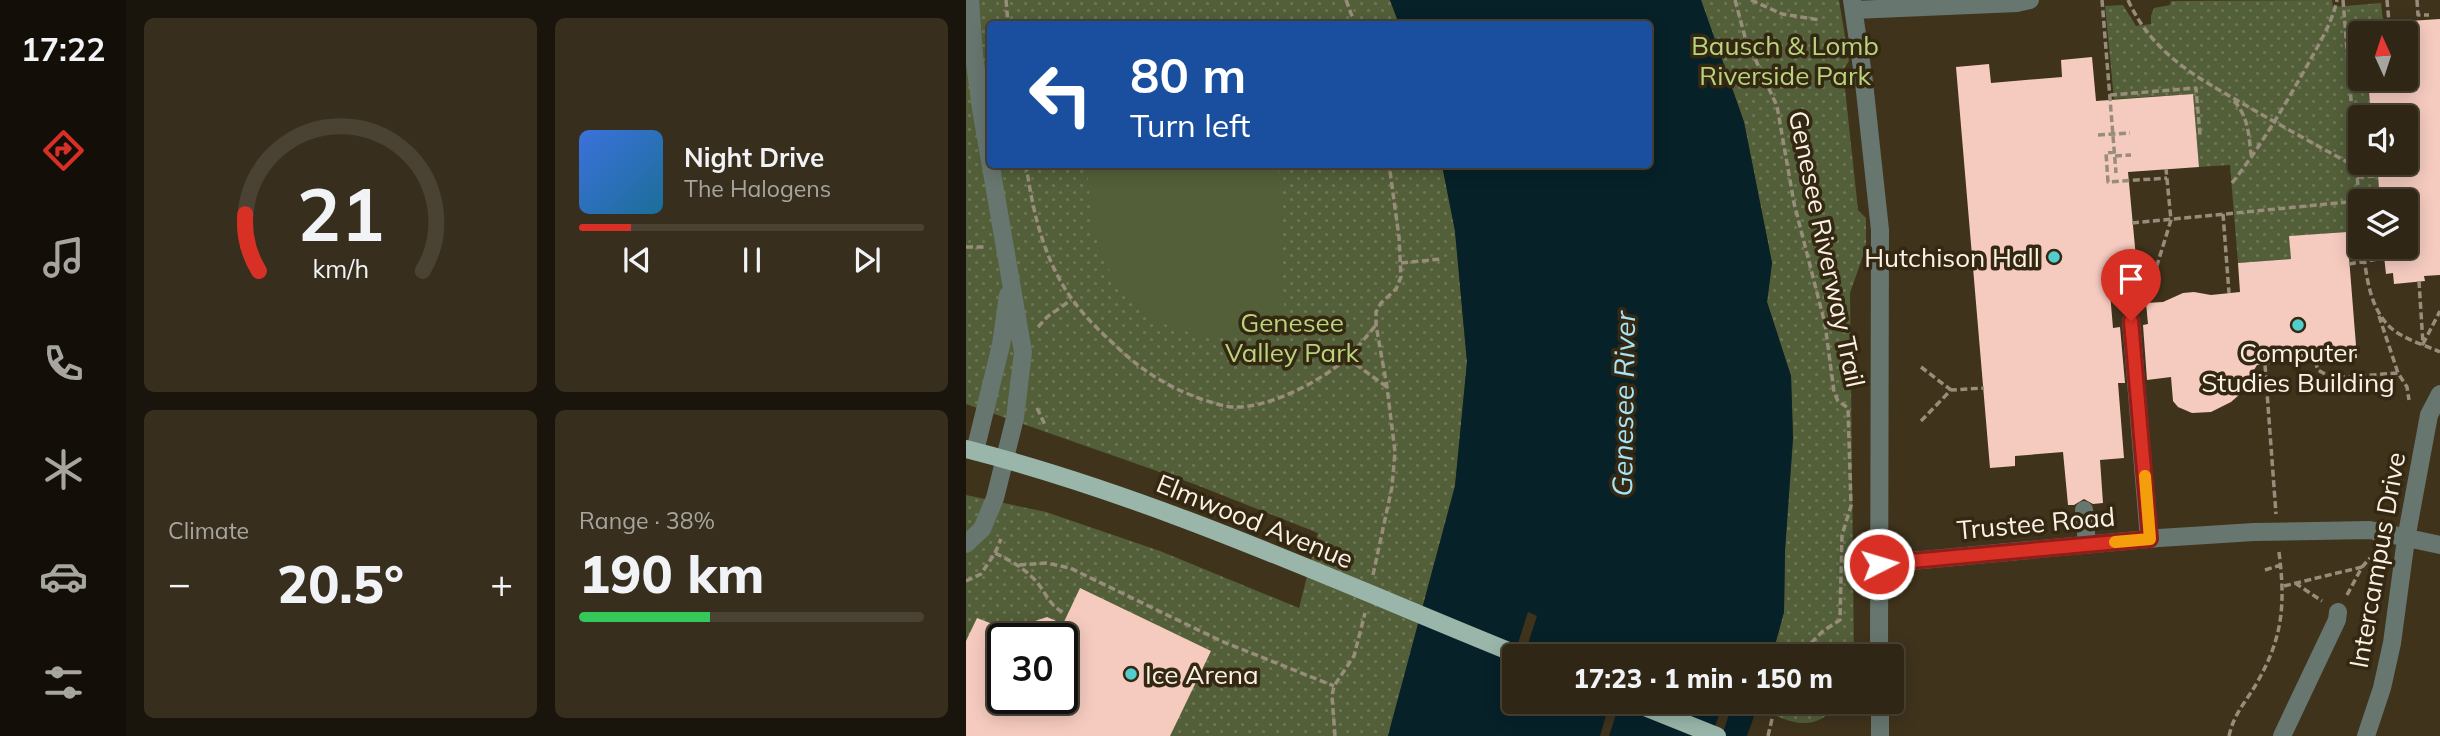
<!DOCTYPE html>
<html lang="en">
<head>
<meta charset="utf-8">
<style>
  :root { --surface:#2f2615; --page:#372e1e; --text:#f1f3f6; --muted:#a7a5a0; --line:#4a4334; --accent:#d93025 }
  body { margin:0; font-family:Mulish,sans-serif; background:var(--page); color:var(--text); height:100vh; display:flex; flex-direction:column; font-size:26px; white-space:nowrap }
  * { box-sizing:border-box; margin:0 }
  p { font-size:23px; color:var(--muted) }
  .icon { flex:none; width:38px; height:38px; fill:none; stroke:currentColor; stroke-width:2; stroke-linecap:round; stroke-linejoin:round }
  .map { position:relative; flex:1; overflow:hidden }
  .sheet { display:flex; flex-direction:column; gap:18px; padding:18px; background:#1a150c; width:840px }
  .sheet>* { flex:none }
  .banner { position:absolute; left:21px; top:21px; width:665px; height:147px; border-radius:7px; box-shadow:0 4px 18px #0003,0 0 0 2px var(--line); background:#1a4fa0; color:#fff; overflow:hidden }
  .needle { width:46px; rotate:357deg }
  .fabs { position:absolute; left:1382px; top:21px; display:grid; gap:14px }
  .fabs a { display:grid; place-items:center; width:70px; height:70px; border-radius:7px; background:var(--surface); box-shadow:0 4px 18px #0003,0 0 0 2px var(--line); font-size:35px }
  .speed { position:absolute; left:21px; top:623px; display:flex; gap:14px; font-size:35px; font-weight:700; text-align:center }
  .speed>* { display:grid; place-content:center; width:91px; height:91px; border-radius:50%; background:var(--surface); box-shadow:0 4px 18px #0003,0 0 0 2px var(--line); line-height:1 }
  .speed .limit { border:4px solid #111; border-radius:10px; background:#fff; color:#111 }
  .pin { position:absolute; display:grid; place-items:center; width:60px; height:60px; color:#fff; margin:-72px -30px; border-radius:50% 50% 50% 0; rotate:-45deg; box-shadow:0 0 7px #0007 }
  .pin .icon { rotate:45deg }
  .me { position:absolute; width:77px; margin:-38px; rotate:85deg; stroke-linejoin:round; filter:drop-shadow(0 0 5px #0008) }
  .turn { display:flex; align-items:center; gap:24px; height:147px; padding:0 28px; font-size:32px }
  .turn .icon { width:91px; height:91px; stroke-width:2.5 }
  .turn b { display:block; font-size:49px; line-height:60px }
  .big { font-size:52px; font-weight:800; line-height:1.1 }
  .sheet .card { flex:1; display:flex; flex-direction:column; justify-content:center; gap:10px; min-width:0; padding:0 24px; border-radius:10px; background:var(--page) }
  .sheet .dial { align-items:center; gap:0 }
  .dial svg { height:182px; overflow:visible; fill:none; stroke:var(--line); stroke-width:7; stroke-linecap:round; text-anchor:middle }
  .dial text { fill:var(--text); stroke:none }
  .song { display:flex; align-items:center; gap:21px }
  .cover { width:84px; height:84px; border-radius:10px; background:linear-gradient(135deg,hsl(220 70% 55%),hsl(200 70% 35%)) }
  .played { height:7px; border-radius:4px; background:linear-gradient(90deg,var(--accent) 15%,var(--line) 15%) }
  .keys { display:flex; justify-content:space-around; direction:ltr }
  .heat { display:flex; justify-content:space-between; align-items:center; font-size:38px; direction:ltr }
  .charge { height:10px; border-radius:5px; background:linear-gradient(90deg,#34c759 38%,var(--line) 0) }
  .sheet .tiles { flex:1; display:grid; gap:18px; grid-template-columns:repeat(2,1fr) }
  .trip { position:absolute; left:536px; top:644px; width:402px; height:70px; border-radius:7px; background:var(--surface); box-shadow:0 4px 18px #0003,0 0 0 2px var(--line); font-weight:800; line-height:70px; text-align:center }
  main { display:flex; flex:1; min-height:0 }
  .menu { display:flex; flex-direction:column; width:126px; justify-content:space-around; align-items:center; background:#130f08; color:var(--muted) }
  .menu .icon { width:49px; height:49px }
  .menu .selected { color:var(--accent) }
  .menu b { font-size:32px; color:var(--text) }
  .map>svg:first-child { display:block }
  .park { fill:url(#park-dots); fill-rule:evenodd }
  .pitch { fill:#535f39 }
  .water { fill:#072129 }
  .building { fill:#f6cbbf; fill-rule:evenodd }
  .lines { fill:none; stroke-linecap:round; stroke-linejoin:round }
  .path { stroke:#988d7b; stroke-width:3.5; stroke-dasharray:7 3.5; stroke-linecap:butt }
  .minor { stroke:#687670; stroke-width:18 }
  .major { stroke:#9ab6ab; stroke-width:18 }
  .route-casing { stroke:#8d1f18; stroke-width:18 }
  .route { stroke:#d93025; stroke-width:12 }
  .slow { stroke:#f59e0b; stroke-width:12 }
  .poi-dot { fill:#52cdcd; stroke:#352813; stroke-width:2.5 }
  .labels { text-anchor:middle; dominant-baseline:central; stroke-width:7; stroke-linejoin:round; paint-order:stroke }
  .park-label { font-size:26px; fill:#b8d47d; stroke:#352813 }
  .street-label { font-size:26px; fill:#fbf2e5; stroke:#352813 }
  .poi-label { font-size:26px; fill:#fbf2e5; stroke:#352813; text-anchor:end }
  .water-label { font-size:28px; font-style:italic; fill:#a5e4f9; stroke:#352813 }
</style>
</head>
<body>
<main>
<nav class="menu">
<b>17:22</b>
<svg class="icon selected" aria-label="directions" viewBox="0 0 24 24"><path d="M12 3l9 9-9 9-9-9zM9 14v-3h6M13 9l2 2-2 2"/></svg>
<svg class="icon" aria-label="music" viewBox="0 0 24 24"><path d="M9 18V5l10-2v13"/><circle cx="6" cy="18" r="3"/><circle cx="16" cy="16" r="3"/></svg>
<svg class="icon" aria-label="phone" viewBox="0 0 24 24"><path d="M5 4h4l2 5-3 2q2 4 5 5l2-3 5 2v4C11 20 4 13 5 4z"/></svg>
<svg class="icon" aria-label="climate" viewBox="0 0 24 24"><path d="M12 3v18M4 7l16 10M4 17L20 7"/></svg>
<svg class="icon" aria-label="car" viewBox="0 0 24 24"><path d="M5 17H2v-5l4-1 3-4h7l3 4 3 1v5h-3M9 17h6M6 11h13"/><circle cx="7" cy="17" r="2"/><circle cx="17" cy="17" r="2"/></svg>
<svg class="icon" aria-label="filters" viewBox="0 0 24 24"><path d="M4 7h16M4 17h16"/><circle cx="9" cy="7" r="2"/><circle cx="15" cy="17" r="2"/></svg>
</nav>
<section class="sheet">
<div class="tiles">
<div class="card dial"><svg viewBox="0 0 100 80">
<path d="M14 69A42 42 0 1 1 86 69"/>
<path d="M14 69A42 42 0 0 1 8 44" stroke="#d93025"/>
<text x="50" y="56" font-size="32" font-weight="700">21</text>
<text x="50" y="72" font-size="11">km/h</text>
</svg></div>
<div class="card">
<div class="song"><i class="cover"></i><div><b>Night Drive</b><p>The Halogens</p></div></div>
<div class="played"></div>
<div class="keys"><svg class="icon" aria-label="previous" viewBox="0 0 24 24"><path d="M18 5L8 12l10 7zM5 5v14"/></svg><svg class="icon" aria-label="pause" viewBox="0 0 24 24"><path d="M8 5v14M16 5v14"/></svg><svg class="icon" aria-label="next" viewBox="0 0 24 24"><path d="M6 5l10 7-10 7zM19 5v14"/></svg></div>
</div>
<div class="card"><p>Climate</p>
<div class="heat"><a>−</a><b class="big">20.5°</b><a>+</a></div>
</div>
<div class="card"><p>Range · 38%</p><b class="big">190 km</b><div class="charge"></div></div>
</div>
</section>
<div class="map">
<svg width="1474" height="736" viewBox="0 0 1474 736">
  <defs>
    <pattern id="park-dots" width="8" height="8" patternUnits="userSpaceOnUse" patternTransform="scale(1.75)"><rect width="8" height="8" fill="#535f39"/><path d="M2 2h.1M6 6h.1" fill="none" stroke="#6d7656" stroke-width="1.8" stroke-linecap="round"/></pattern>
  </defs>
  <rect width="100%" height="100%" fill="#3f331c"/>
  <path class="park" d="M0,0H424L433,24H24V164L476,165L489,231L501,362L489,486L422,736H0V495L80,512L194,551L333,608L352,533L228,484L0,404ZM37,639H96V698H37Z
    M735,0H873L883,61L877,70L892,210L900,218V247L884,293L888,656H806L818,612L819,550L827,438L825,376L801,302L806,263L778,122Z
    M1366,0L1367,7L1415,3L1418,30L1408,31V33H1395V79H1402L1405,117H1395V163H1408L1412,176L1414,201H1395V231L1324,236L1325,259L1272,263L1264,165L1233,167L1227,94L1148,99L1139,6L1157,5L1170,26L1185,24V16L1188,8L1204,5L1205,1Z
    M793,702H874C847,736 825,722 791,708Z"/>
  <path class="pitch" d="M121,165H312L319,328C287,331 251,339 218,331C175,321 138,276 129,233C124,211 123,187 121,165Z"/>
  <path class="water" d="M424,0H735L778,122L806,263L801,302L825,376L827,438L819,550L818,612L806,656H669L660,652L658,656H558L571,616L562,612L536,693L537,698L542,700L548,688V702H644L634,736H422L489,486L501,362L489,231L476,165L682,164V24H433Z
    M654,702H757L746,736H643Z
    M767,702H793L781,736H756Z"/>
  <path class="building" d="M1474,19V275L1458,276L1459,281L1428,284L1427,273L1420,274L1417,247H1440V201H1414L1412,176L1408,163H1440V117H1405L1402,79H1440V28H1443V21Z
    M1126,57L1130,101L1227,94L1233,167L1162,172L1173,290L1144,293L1147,328L1154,327L1159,383H1152L1158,458L1134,460L1137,503L1127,504L1118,499L1108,505H1102L1097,452L1049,456V466L1024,468L990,67L1023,64L1025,83L1096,77L1095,60Z
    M1381,232L1391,358L1291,365L1273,395L1265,402L1245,412L1226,413L1212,407L1207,401L1205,377L1181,380L1177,325L1182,324L1180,303L1197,302L1217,293L1228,292L1245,295L1274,292L1272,263L1325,259L1323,236Z
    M114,588L245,651L204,736H0V641L11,618L37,628V632L81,617L97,624ZM37,639H96V698H37Z"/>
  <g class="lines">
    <path class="path" d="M40,0L42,24
      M380,0L389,24
      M769,0L779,37L811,106L828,203L859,324L868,392L872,401L882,408L885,506L876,535L874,620L857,631L832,656
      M785,0L816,14L854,20
      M1136,0L1150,173
      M1162,0C1187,55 1232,78 1281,106C1317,127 1354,147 1390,167
      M1377,0L1395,224
      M1421,0L1423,22L1437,21L1438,33
      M1451,0L1452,15H1463
      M1144,95L1230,88L1234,135H1230
      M1268,101C1282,116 1283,135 1285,155
      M1132,135L1164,133
      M1149,152L1140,153L1142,182L1201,178
      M1149,156L1165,155
      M60,164C66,206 74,244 95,282C109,307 129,327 150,346C176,371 202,387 235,399C245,402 255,406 266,407C302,409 356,381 382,357C392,347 401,336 410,325
      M1391,177L1412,176
      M1266,183C1295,146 1319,105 1342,64C1353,44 1366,23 1371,0
      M1257,214L1263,293
      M1166,223L1393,201
      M0,247H18
      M1397,247C1400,274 1403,308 1425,328C1437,339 1459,345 1474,352
      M435,263L475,259
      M1383,264L1418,258
      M1453,281L1457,344L1474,311
      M1174,305L1184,288L1205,220L1200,169
      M1413,316L1432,373L1441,387L1443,400
      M72,327L81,317L105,300
      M381,358L421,387
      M1349,361L1352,370L1364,377H1379L1432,373
      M1299,365L1310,514
      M955,367L985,390
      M71,408L79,425
      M955,421L985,390L1018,388
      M29,553L35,539
      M53,565L80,563L104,568L255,641L368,686
      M1299,570L1315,565
      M407,575L426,487L429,452L421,387L410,325V312L415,303L430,289L435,277L433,237L423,164
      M0,581L15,574L29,553C45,561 58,568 70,581C81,594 83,606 99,613
      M1329,583L1356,601
      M1318,586L1396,567
      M1381,595L1396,567L1404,558
      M839,648L848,656
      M369,736L366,696L368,686L388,656L399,613
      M802,736L810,702
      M1263,736C1268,712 1282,700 1293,679C1318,634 1319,601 1313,552"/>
    <path class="minor" d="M886,0L898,82L914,230L913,656
      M888,10L1051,3L1064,0
      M1165,321L1183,539
      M9,451L35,345L42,295
      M1118,510L1121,545
      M0,544L16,529L29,498L49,418L57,352L15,109L8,55L4,0
      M913,564L1193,538L1288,532L1404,530L1474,545
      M914,702V736
      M1316,736L1371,620L1372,612
      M1400,736L1416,688L1426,643L1440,539L1463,415L1474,394"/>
    <path class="major" d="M0,449C189,497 374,583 555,656
      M666,702L751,736"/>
  </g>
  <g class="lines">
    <g class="route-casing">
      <path id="route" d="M913,564L1184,539L1165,321"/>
    </g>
    <use href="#route" class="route"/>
    <path class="slow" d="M1149,542L1184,539L1179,476"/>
  </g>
  <g class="poi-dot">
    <circle cx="1088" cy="257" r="7"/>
    <circle cx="1332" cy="325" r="7"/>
    <circle cx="165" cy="674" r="7"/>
  </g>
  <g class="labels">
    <g class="park-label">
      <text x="819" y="45">Bausch &amp; Lomb<tspan x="819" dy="30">Riverside Park</tspan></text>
      <text x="326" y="322">Genesee<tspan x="326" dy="30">Valley Park</tspan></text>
    </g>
    <g class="street-label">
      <text transform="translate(861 249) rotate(78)">Genesee Riverway Trail</text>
      <text transform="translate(289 521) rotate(22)">Elmwood Avenue</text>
      <text transform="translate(1070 523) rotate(-5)">Trustee Road</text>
      <text transform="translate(1411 560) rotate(-80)">Intercampus Drive</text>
    </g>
    <g class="poi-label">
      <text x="1074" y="257">Hutchison Hall</text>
      <text x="1332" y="352" text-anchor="middle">Computer<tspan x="1332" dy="30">Studies Building</tspan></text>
      <text x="179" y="674" text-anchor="start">Ice Arena</text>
    </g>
    <g class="water-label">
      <text transform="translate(657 404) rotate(-89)">Genesee River</text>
    </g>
  </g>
</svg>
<div class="fabs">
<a><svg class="needle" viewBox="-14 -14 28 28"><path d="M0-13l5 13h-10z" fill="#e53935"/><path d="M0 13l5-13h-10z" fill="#a7a5a0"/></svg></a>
<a><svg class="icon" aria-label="sound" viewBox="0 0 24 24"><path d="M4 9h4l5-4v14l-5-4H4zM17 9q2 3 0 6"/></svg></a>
<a><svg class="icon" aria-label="layers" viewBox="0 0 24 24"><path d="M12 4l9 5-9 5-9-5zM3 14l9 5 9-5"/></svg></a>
</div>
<div class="speed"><div class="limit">30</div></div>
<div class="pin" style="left:1165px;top:321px;background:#d93025"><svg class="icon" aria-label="arrive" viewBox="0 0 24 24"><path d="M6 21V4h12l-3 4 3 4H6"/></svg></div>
<svg class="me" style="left:913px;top:564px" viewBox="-20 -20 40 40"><circle r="17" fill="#d93025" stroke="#fff" stroke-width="3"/><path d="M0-11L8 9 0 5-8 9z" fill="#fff"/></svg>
<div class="trip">17:23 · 1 min · 150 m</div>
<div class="banner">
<div class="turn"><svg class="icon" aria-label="left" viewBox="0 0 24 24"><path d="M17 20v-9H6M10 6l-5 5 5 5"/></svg><div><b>80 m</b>Turn left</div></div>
</div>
</div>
</main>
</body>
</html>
